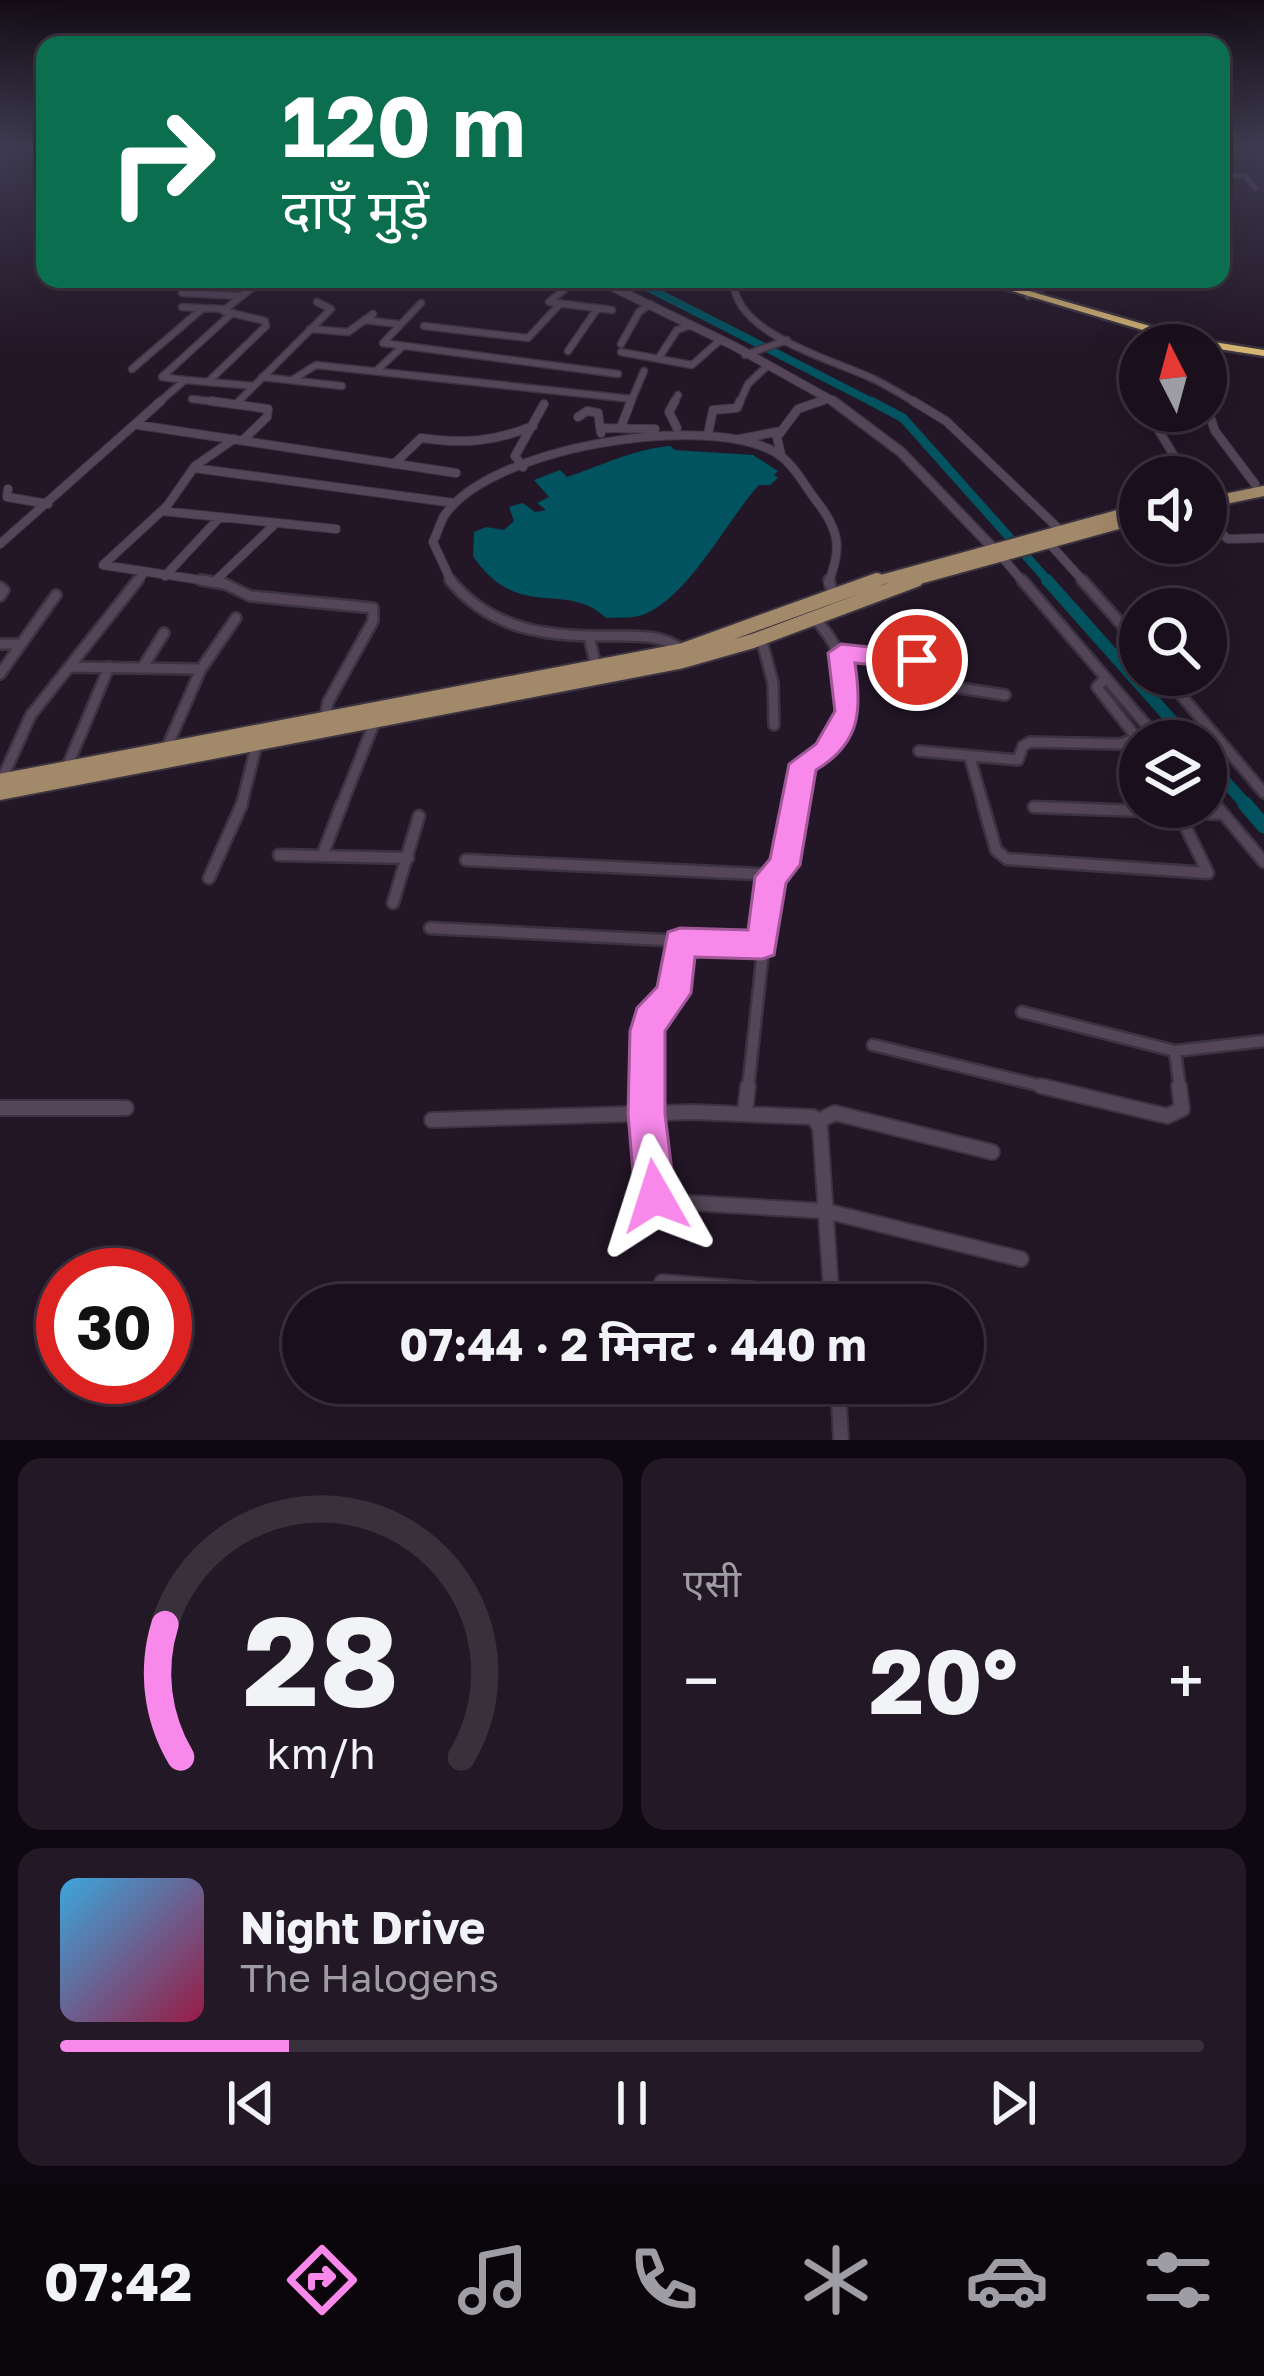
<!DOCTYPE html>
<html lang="hi">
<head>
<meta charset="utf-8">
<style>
  :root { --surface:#1a101d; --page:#231926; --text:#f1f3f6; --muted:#9f9da4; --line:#38303b; --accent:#f888ea }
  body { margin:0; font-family:"Golos Text","Noto Sans Devanagari",sans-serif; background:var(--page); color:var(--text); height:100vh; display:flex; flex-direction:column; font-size:45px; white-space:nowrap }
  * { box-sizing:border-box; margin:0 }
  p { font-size:39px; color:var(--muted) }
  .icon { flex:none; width:66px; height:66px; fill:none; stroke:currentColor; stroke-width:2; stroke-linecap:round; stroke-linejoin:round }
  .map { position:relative; height:1440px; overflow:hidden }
  .sheet { display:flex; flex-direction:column; gap:18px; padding:18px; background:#0e0910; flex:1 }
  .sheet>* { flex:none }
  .hud { position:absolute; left:36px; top:36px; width:1194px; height:252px; border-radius:24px; box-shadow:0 12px 48px #0002,0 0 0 3px var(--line); background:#0b6e4f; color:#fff; overflow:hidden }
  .needle { width:78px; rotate:354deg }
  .fabs { position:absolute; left:1119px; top:324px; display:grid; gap:24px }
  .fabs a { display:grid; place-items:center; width:108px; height:108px; border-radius:50%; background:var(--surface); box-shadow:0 12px 48px #0002,0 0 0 3px var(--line); font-size:60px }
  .speed { position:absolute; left:36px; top:1248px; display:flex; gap:24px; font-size:60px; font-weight:700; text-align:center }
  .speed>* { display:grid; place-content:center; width:156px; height:156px; border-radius:50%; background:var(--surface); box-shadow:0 12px 48px #0002,0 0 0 3px var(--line); line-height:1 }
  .speed .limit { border:18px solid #d22; background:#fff; color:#111 }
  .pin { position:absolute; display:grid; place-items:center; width:102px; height:102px; color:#fff; margin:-51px; border:6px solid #fff; border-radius:50%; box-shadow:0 3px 12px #0007 }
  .me { position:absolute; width:132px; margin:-66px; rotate:354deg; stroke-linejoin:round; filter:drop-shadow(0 0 9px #0008) }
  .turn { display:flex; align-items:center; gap:42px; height:252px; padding:0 48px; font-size:54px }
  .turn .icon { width:156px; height:156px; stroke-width:2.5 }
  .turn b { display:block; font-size:84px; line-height:102px }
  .big { font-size:90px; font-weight:700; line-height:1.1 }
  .sheet .card { flex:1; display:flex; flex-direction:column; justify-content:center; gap:18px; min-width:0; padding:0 42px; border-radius:24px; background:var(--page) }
  .sheet .dial { align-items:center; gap:0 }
  .dial svg { height:312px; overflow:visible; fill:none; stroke:var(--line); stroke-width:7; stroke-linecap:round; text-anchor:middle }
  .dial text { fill:var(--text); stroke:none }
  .song { display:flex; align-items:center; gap:36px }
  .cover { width:144px; height:144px; border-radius:18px; background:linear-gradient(135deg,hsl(200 70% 55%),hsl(340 70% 35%)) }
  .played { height:12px; border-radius:6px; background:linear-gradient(90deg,var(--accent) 20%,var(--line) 20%) }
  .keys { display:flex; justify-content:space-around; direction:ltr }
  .heat { display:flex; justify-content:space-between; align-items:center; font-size:66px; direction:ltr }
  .sheet .tiles { flex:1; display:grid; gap:18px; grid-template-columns:1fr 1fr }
  .card:last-child { grid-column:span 2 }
  .trip { position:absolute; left:282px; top:1284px; width:702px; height:120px; border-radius:60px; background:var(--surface); box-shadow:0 12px 48px #0002,0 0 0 3px var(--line); font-weight:700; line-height:120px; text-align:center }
  .menu { display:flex; height:192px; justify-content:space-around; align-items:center; background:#0a060c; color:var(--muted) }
  .menu .icon { width:84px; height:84px }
  .menu .active { color:var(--accent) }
  .menu b { font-size:54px; color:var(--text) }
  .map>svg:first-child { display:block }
  .water { fill:#01535f }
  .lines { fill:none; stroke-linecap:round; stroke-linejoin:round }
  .canal-far3 { stroke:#01535f; stroke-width:8 }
  .canal-far2 { stroke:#01535f; stroke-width:9 }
  .canal-far1 { stroke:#01535f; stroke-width:12 }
  .canal { stroke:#01535f; stroke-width:15 }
  .street-far5-casing { stroke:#3c3340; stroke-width:6 }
  .street-far4-casing { stroke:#3c3340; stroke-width:9 }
  .street-far3-casing { stroke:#3c3340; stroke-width:10 }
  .street-far2-casing { stroke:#3c3340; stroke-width:14 }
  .street-far1-casing { stroke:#3c3340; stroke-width:15 }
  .street-casing { stroke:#3c3340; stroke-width:18 }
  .secondary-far1-casing { stroke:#3c3340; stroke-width:10 }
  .secondary-casing { stroke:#3c3340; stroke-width:12 }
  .primary-far1-casing { stroke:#3c3340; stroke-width:14 }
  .primary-casing { stroke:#3c3340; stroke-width:18 }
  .highway-casing { stroke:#3c3340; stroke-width:5 }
  .street-far5 { stroke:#544559; stroke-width:4.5 }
  .street-far4 { stroke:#544559; stroke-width:6 }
  .street-far3 { stroke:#544559; stroke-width:8 }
  .street-far2 { stroke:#544559; stroke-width:9 }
  .street-far1 { stroke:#544559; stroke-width:10 }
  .street { stroke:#544559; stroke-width:14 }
  .secondary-far1 { stroke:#544559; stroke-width:8 }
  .secondary { stroke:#544559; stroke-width:9 }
  .primary-far1 { stroke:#a28969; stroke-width:10 }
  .primary { stroke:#a28969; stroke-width:14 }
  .highway { fill:#d6b774; fill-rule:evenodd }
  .route { fill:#f888ea; stroke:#a15898; stroke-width:3 }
</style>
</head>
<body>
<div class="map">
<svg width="1264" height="1440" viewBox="0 0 1264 1440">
  <rect width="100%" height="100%" fill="#231627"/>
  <path class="water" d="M670,446L675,450L753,455L778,471L774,475L778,478L770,485H759C727,520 690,595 645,614C634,619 617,617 606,618C566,579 518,623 473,556L474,532L486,527L504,530L514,521L509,507L523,503L535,512L546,510L537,503L549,497L534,480L560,470L567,477C600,466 634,449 670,446Z"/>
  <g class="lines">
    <path class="canal-far3" d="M631,279L876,404"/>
    <path class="canal-far2" d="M871,401L903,418L1050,583"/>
    <path class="canal-far1" d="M1047,580L1190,741
      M1206,760L1248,807"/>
    <path class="canal" d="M1245,804L1264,826"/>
    <g class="street-far5-casing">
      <path id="street-far5" d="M1221,175L1245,176L1255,188"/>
    </g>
    <g class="street-far4-casing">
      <path id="street-far4" d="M577,279L549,302L612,310
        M734,279C730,332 830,359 869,377C886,384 902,395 918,404
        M1013,279L1042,288
        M192,281L257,284
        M182,293L241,296
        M1028,296L1048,279
        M421,303L383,343L618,374
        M182,307L224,309
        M364,320L398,324
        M424,326L528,338L559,305
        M310,329L348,332L373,314
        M621,344L639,312L650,304
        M568,351L597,309
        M621,352L692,365L719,341
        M745,355L787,340
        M658,359L677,330L691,325
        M132,369L203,308
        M376,371L402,347
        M262,377L342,386
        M185,380L254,386
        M292,380L316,365L632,399
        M208,382L266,326L265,321L223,311L263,279
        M192,399L233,404
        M157,404L185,380L162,377L230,315
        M236,404L331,309L317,302
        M630,404L644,371
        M673,404L678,395
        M739,404L748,384L766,367
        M812,404L826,400"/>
    </g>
    <g class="street-far3-casing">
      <path id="street-far3" d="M211,401L268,409L267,417L243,440
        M675,401L669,412L677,428
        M913,401L946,421L1059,529
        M1206,404L1215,431L1255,484
        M578,417L587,411L598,413L601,433
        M138,425L456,473
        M621,427L631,401
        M600,428L655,429
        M1159,431L1187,477
        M708,434L713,410L737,408L740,401
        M740,439L781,431
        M781,455L777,437L798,409L821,401
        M394,464L421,438C462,444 494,442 533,426
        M523,467L515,456L544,404
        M194,468L454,503
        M8,489L7,497L48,504
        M162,511L336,529
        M1206,520L1228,539L1264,538
        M1048,542L1085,583
        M0,544L161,401
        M1001,556L1024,583
        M165,576L220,517
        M136,583L144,573
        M213,583L276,523
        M220,583L103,565L167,506L195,466L234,439
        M452,583L433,542C437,534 440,523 444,516C490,447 702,413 773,451C793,462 802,482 815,499C839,529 843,548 828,583"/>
    </g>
    <g class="street-far2-casing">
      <path id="street-far2" d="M201,580L225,584L250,596L373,608V621L328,702L325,718
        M450,580C492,631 549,637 611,636C637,636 661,634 683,650
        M829,580L833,595
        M1022,580L1160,741
        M1082,580L1140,645
        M0,587L4,590L0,596
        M589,637L596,666
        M761,638L773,683L774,725
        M0,644H20
        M841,653L914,659L920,682L1005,695
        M69,667L201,669
        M143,667L164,633
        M0,674L56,595
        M1164,675L1264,793
        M1106,678L1097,687L1140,742
        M167,747L201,669L236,618
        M919,751L1018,760L1023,746L1030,742L1120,744L1138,738
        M970,758L984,807
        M67,767L109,667
        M1,781L31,715L138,580
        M1206,794L1217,807
        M241,807L257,743
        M341,807L375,721
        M795,807L803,764C863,730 858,662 813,617
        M1034,807H1045"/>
    </g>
    <g class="street-far1-casing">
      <path id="street-far1" d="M983,804L996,850L1007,859L1208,873L1176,807
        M1215,804L1264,862
        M1034,807L1223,814
        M279,855L408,858
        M322,856L342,804
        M466,860L777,875L785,865L796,804
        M209,878L242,804
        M393,903L419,816
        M430,928L762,945
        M1022,1012L1175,1051L1264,1041
        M873,1045L1054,1089
        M1175,1051L1180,1089
        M646,1089L649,1019L673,993L680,943
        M748,1089L771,877"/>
    </g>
    <g class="street-casing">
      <path id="street" d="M646,1086L658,1201L826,1211L1021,1259
        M1041,1086L1167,1116L1182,1109L1179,1086
        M0,1108H126
        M745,1112L748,1086
        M432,1120L693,1112L813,1117L820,1127L832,1305
        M818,1121L835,1113L992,1152
        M662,1282L832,1296
        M838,1383L841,1440"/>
    </g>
    <g class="secondary-far1-casing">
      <path id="secondary-far1" d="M596,279L734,346L838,404"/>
    </g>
    <g class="secondary-casing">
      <path id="secondary" d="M833,401L901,452L993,548"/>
    </g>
    <g class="primary-far1-casing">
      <path id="primary-far1" d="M1206,503L1264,491
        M870,583L1140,509
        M905,583L1140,518"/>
    </g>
    <g class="primary-casing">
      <path id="primary" d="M0,781L683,650L877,580
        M0,793L679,662L753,641L916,580"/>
    </g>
    <g class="highway-casing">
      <path id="highway" d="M972,279H987L1195,339L1264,350V356L1193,345Z"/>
    </g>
    <use href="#street-far5" class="street-far5"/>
    <use href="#street-far4" class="street-far4"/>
    <use href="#street-far3" class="street-far3"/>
    <use href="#street-far2" class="street-far2"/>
    <use href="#street-far1" class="street-far1"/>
    <use href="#street" class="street"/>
    <use href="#secondary-far1" class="secondary-far1"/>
    <use href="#secondary" class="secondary"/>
    <use href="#primary-far1" class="primary-far1"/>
    <use href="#primary" class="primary"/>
    <use href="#highway" class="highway"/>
  </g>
  <linearGradient id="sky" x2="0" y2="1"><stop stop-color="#130c15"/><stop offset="0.42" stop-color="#3f3c52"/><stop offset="1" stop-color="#3f3c52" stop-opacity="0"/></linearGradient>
  <rect width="1264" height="348" fill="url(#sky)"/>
  <path class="route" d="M841,644L917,652L930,660L917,669L855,663C862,710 861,743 816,770L800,865L786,883L774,955L762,959L695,957L691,993L665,1031V1114L675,1196L669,1210L655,1216L641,1210L635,1196L628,1114L630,1031L637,1008L657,987L668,932L680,928L748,930L755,877L770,859L789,764L816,744L835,711L828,653Z"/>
</svg>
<div class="fabs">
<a><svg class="needle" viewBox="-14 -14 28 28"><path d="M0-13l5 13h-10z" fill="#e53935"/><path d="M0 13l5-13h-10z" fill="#9f9da4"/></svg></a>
<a><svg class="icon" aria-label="sound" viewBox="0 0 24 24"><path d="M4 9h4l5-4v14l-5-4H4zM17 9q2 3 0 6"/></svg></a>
<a><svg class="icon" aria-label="search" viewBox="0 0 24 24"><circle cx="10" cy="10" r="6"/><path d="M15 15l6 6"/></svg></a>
<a><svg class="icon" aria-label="layers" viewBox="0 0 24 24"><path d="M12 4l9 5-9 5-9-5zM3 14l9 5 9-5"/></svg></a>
</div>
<div class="speed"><div class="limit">30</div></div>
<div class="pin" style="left:917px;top:660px;background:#d93025"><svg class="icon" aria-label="arrive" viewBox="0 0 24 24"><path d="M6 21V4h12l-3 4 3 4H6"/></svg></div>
<svg class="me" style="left:655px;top:1196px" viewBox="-20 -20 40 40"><path d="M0-17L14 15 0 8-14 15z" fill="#f888ea" stroke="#fff" stroke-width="4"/></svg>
<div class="trip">07:44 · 2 मिनट · 440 m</div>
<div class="hud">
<div class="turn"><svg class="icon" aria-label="right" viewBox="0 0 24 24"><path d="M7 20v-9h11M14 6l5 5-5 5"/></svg><div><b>120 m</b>दाएँ मुड़ें</div></div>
</div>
</div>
<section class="sheet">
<div class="tiles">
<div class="card dial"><svg viewBox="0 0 100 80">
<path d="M14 69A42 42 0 1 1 86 69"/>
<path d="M14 69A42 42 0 0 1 10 35" stroke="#f888ea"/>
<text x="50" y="56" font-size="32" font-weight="700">28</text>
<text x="50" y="72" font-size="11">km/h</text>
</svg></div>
<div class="card"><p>एसी</p>
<div class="heat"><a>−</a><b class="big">20°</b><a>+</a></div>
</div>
<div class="card">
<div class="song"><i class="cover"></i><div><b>Night Drive</b><p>The Halogens</p></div></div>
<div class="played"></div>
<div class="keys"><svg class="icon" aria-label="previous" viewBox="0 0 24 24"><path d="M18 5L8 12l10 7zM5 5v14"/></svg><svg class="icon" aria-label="pause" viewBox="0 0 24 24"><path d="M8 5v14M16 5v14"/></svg><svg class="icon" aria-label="next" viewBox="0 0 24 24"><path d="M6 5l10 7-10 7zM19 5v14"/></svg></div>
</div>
</div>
</section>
<nav class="menu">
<b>07:42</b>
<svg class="icon active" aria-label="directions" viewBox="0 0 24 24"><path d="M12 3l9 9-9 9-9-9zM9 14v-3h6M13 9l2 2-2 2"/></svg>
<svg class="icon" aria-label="music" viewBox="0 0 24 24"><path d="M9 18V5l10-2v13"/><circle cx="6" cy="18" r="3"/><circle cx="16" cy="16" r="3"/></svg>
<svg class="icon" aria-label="phone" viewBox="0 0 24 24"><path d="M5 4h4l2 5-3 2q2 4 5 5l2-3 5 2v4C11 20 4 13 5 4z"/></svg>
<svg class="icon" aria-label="climate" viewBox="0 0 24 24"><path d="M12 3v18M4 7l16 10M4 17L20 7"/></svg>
<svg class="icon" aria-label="car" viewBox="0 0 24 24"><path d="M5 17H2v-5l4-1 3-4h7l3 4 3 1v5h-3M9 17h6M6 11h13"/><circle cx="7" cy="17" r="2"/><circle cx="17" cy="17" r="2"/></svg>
<svg class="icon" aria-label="filters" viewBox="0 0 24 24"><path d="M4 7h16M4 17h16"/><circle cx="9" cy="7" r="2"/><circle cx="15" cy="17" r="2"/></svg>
</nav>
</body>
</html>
